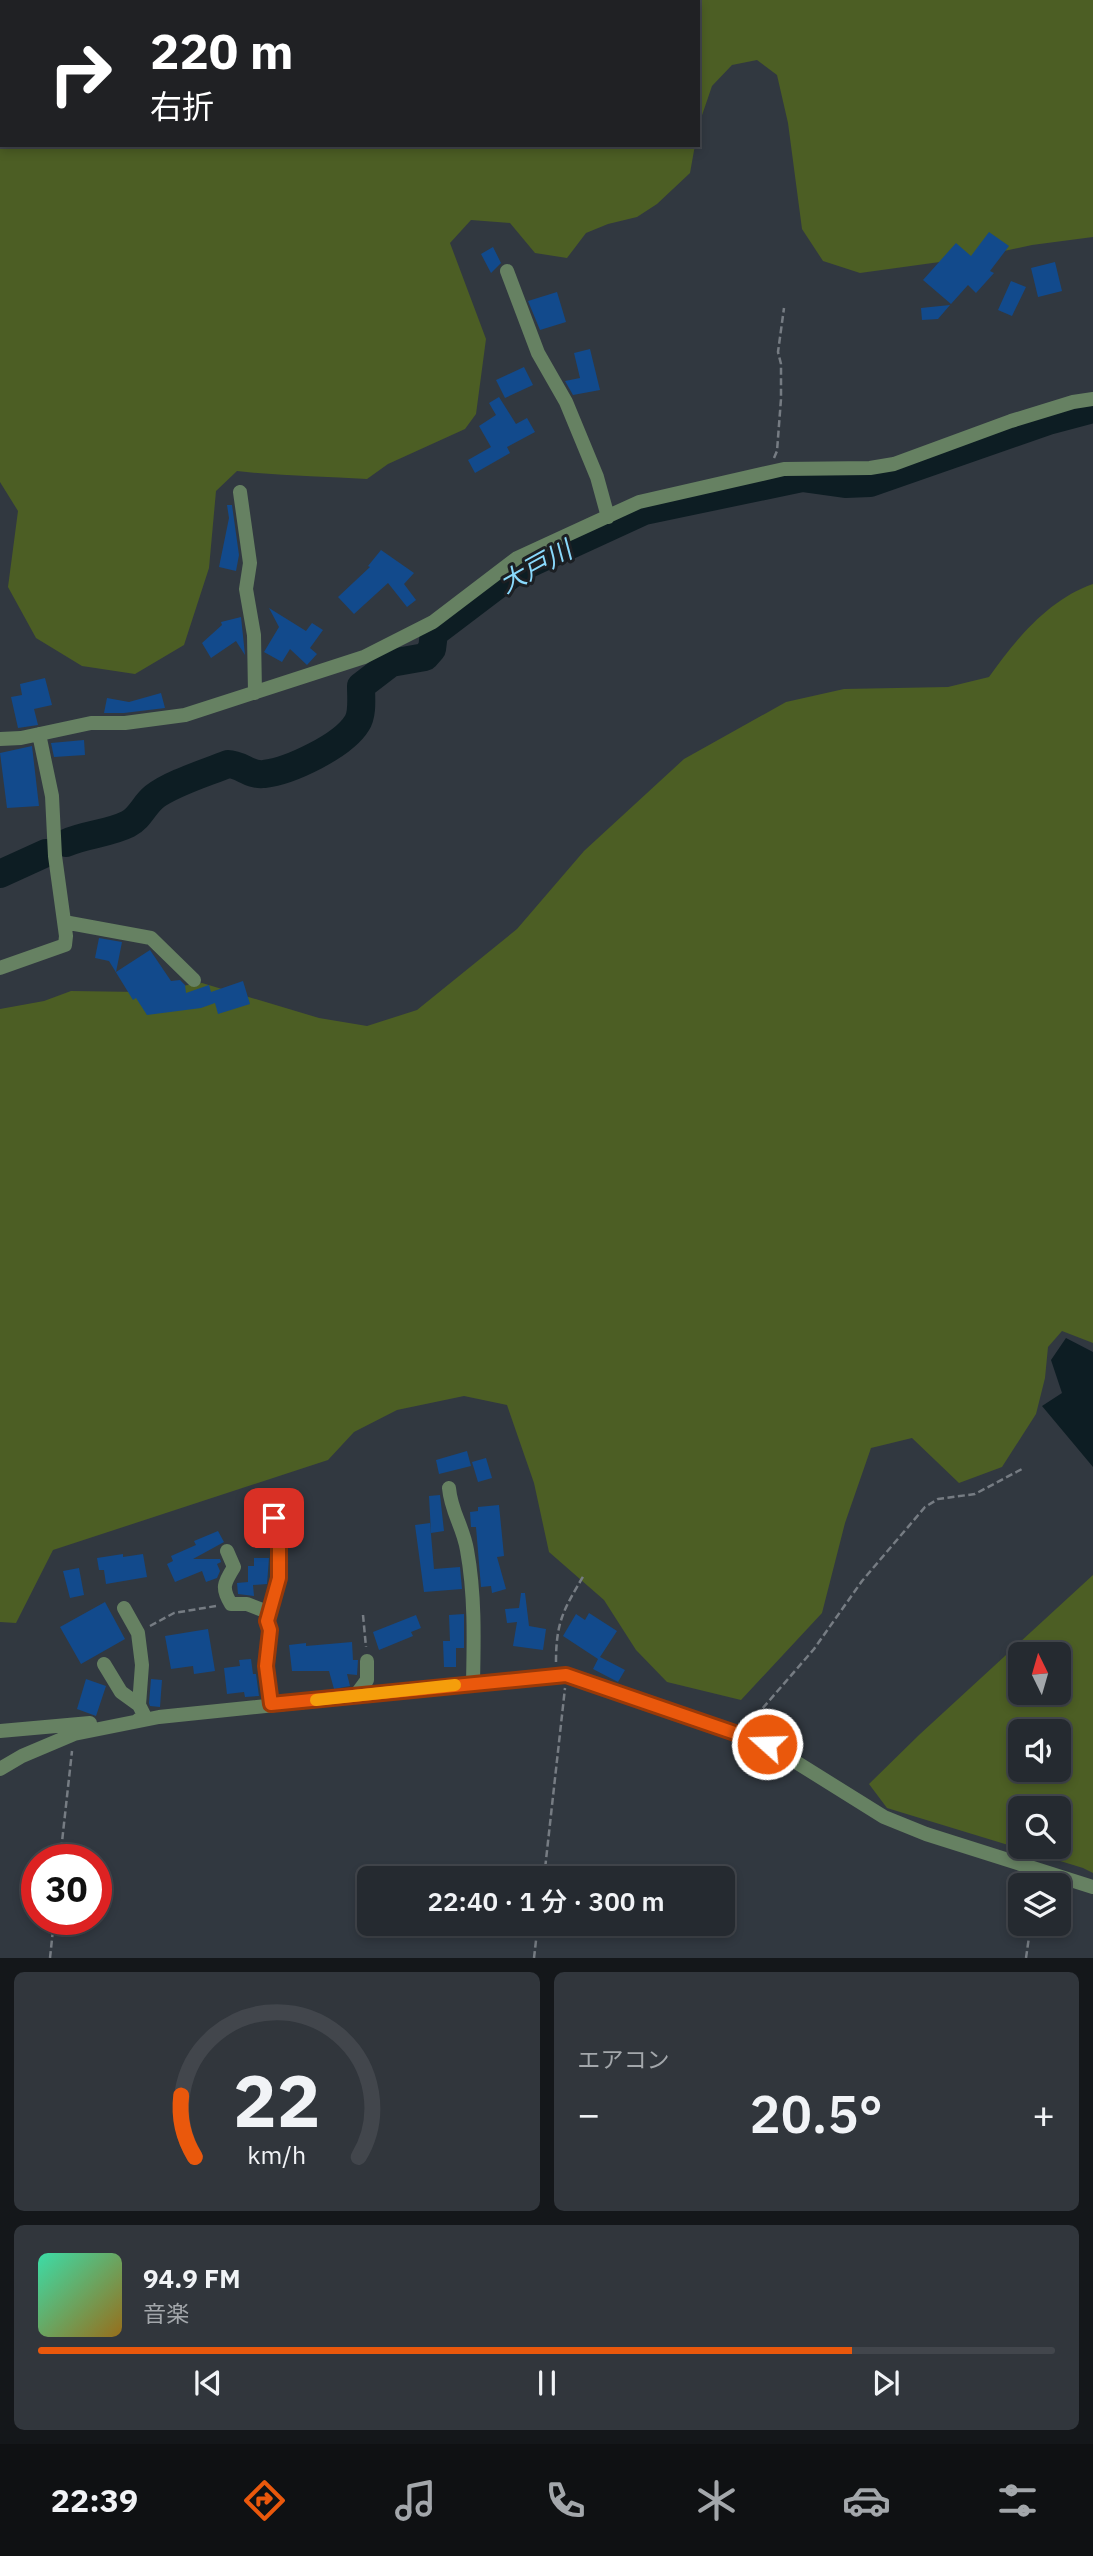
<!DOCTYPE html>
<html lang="ja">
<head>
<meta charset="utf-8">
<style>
  :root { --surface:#252a30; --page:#31363c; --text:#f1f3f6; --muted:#a3a7ab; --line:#42464c; --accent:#ea580c }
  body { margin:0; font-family:"IBM Plex Sans","Noto Sans JP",sans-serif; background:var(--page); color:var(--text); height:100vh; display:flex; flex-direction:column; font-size:26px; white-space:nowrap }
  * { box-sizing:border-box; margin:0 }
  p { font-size:23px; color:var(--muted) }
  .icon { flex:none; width:38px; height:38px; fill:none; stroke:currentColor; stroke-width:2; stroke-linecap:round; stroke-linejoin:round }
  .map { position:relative; height:1958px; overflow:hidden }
  .drawer { display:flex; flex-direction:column; gap:14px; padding:14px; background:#14171a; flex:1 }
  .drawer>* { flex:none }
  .hud { position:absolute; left:0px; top:0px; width:700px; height:147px; box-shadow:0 4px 10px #0003,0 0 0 2px var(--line); background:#202124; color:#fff; overflow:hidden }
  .needle { width:46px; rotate:355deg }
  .fabs { position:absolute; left:1008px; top:1642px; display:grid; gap:14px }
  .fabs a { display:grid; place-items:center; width:63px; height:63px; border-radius:10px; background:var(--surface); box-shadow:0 4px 10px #0003,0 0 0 2px var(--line); font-size:35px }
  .speed { position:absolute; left:21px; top:1844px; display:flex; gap:14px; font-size:35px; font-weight:700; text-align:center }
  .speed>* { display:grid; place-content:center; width:91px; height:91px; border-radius:50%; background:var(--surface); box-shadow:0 4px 10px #0003,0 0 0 2px var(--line); line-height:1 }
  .speed .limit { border:10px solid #d22; background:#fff; color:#111 }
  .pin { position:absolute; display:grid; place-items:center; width:60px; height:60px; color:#fff; margin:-30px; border-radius:14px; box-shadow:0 4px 10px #0006 }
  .me { position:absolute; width:77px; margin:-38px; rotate:290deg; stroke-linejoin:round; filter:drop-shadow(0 0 5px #0008) }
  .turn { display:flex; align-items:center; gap:24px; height:147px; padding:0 35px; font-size:32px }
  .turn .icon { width:91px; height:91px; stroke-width:2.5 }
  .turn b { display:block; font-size:49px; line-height:60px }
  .big { font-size:52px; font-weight:600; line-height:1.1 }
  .drawer .widget { flex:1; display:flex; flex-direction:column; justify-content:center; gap:10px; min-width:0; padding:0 24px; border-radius:10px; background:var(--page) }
  .drawer .dial { align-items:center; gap:0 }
  .dial svg { height:182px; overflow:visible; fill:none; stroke:var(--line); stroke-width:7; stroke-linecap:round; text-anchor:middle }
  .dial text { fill:var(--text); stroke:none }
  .song { display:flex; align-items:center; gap:21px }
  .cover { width:84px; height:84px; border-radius:10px; background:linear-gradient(135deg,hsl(160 70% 55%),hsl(40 70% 35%)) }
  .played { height:7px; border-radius:4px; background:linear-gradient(90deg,var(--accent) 80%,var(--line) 80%) }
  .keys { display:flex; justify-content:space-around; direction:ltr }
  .heat { display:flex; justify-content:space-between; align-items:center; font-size:38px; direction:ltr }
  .drawer .tiles { flex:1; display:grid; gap:14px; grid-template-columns:1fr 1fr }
  .widget:last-child { grid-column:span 2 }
  .trip { position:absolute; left:357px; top:1866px; width:378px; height:70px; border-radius:10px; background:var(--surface); box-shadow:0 4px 10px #0003,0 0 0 2px var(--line); font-weight:600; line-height:70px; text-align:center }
  .tabs { display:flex; height:112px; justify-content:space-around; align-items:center; background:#0f1113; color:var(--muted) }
  .tabs .icon { width:49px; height:49px }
  .tabs .active { color:var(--accent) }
  .tabs b { font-size:32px; color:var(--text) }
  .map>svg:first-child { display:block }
  .green { fill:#4c5e24; fill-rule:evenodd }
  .water { fill:#0d1d23 }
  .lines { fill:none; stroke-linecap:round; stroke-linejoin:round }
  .river { stroke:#0d1d23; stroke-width:28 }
  .building { fill:#124a8c }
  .path { stroke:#767c83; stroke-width:2.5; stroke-dasharray:7 3.5; stroke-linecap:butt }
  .minor { stroke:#668162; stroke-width:14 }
  .route-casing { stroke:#983908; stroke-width:18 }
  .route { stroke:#ea580c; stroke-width:12 }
  .slow { stroke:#f59e0b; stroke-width:12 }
  .labels { text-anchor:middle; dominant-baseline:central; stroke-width:6; stroke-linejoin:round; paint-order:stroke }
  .water-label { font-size:26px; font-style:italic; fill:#89d9fc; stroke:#1c1f23 }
</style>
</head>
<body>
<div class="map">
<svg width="1093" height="1958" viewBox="0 0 1093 1958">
  <rect width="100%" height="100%" fill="#313840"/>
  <path class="green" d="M0,0H1093V237L1032,245L976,257L860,273L823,261L802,229L788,123L777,75L757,60L732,65L712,86L698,127V2H2V52Z
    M0,99L2,145H695L690,173L657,204L637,217L608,224L586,233L567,258L535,253L510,223L471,220L450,243L486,339L476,414L465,429L388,464L367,479C324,476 280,476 237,471L216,491L209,568L184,645L135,674L82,666L36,638L8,587L18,511L0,482Z
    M1093,584V1343L1062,1331L1048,1347L1045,1378L1036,1414L1002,1467L959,1483L912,1438L871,1448L845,1523L822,1613L741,1700L667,1682L636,1650L604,1600L549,1552L534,1483L507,1405L464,1396L397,1410L354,1432L328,1460L53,1550L16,1623L0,1622V1009L44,1001L71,991L140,992L202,983L319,1018L367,1026L417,1010L517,929L584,851L684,759L786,702L844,689L948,687L989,677C1015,640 1049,599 1093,584Z
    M1093,1575V1873L1083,1868L887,1808L869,1784L919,1735ZM1020,1654H1059V1692H1020ZM1020,1731H1059V1769H1020ZM1020,1808H1059V1846H1020Z"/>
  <path class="water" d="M1066,1338L1093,1352V1467L1042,1406L1062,1393L1051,1360Z"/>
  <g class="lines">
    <path class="river" d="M66,843C86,834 108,834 128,824C140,818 144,805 154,797C172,783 206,773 228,764C241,764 250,776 264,774C290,771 343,746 357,723C363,714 361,697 361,686L391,663L425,657L432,649L434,633L520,568L644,511L802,478L845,484L870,483L1048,421L1093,409
      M0,874L46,853"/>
  </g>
  <path class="building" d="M989,232L1009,246L990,271L994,273L976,293L968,285L951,304L923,280L956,243L971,256Z
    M493,247L501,263L491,273L481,254Z
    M1055,262L1062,291L1038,297L1031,268Z
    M1011,281L1026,287L1012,316L998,310Z
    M557,292L566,322L540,330L528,301Z
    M950,305L938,319L922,320L921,308Z
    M590,349L600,390L573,395L565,381L580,378L574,353Z
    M524,367L533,385L505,398L496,380Z
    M499,397L516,424L527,418L535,432L507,447L510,453L475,473L468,460L491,447L479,426L496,415L489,403Z
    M227,505H232L239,555L236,571L219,567L229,518Z
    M381,550L414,573L404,584L416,600L407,607L388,583L354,614L338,597L370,567L368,566Z
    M269,608L306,631L312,623L323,630L310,648L317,654L307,665L290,649L282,662L264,652L279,627Z
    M241,617L245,655L236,641L211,658L202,643L222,625L221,622Z
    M45,678L52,705L34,709L38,725L18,728L11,697L22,695L20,684Z
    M161,693L165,708L124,713H104L107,698L129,702Z
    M84,740L85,755L54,757L51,743Z
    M32,746L39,806L7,808L0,753Z
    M99,938L122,942L116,972L150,950L171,981L180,980L185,985L186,993L209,985L211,992L243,981L250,1004L218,1014L215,1003L201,1008L147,1015L136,998L133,1000L109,961L95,958Z
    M467,1451L471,1466L439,1474L436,1460Z
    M486,1458L492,1478L478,1482L472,1462Z
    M440,1495L444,1531L431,1533L429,1496Z
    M499,1505L504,1556L497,1557L506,1589L492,1593L491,1586L481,1587L476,1527H471L470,1512L478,1511V1507Z
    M430,1523L434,1569L460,1567L462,1589L424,1592L415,1525Z
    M218,1531L224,1542L193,1559H220L221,1562L217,1564L220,1571L217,1578L206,1582L202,1571L175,1582L167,1564L173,1561L171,1556L196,1545L194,1541Z
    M123,1554V1557L143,1554L147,1577L106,1584L104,1570H99L97,1558Z
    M254,1558H269L267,1584L253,1585L254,1596L238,1594L237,1583L248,1582V1566H254Z
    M79,1568L84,1595L70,1598L63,1571Z
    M521,1593H525L529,1626L546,1629L543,1650L513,1646L517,1622L507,1623L505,1609L519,1608Z
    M105,1602L125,1639L81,1664L60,1627Z
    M589,1613L617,1631L600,1657L625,1670L618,1682L593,1669L598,1659L563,1636L576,1614L585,1620Z
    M464,1614V1648H456V1667H444L443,1641H450L449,1615Z
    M416,1615L421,1628L411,1632L413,1636L379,1650L373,1632Z
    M208,1629L215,1671L194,1674L193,1666L171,1669L165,1636Z
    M352,1642L353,1660H358L357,1675L347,1674L350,1686L334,1689L329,1671H292L289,1645L306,1643V1646Z
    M251,1659L253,1674H256L259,1696L245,1697L244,1692L227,1694L224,1668L240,1666L239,1660Z
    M86,1679L106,1686L96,1716L77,1709Z
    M151,1679L162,1680L160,1707L150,1706L149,1703Z"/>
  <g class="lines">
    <path class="path" d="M774,458L777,451L781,399V364L778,352L784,308
      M363,1615L366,1647
      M150,1626L174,1613L216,1606
      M556,1662C556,1621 564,1609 584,1575
      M749,1724L814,1649L862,1581L925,1507L938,1499L975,1494L1022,1469
      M60,1860L72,1751
      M544,1878L565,1688
      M50,1958L54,1920
      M534,1958L538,1923
      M1026,1958L1031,1923"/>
    <path class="minor" d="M507,271L538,353L566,402L597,477L608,517
      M240,492L250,563L246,589L254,635L255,693
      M0,739L21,738L91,723H125L185,715L364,657L433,622L517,558L639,502L784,469L870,468L894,464L1011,421L1073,402L1093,399
      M64,922L151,938L194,980
      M0,968L65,945L66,936L55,856L52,796L39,734
      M449,1488C451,1512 463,1526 467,1550C475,1594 474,1638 473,1683
      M227,1551L234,1567C224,1583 221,1588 231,1604H247L265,1611L270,1630L266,1666L271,1704
      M124,1608L138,1633L142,1665L139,1705L146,1719L138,1720
      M268,1619C279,1578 283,1561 274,1518
      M104,1664L121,1692L139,1705
      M356,1695L367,1680V1661
      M0,1731L90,1723
      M0,1769L22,1756L74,1734L159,1717L567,1675L767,1744L884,1817L926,1834L1093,1887"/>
  </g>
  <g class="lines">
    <g class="route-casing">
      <path id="route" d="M274,1518L279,1543V1578L267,1621L270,1630L266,1666L271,1704L566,1675L767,1744"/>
    </g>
    <use href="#route" class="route"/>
    <path class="slow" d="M316,1700L455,1685"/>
  </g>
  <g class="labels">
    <g class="water-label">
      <text transform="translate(535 566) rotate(-29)">大戸川</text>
    </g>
  </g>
</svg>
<div class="fabs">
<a><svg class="needle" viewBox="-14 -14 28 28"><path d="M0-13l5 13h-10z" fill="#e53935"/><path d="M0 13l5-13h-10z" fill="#a3a7ab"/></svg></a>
<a><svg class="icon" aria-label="sound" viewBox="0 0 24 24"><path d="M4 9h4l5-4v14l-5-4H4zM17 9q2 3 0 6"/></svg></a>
<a><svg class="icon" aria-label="search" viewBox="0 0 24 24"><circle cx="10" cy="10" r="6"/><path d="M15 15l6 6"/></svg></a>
<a><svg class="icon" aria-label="layers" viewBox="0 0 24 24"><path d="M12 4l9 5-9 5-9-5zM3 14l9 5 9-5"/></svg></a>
</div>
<div class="speed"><div class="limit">30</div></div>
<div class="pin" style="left:274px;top:1518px;background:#d93025"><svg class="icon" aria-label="arrive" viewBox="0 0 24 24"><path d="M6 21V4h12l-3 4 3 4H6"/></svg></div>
<svg class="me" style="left:767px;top:1744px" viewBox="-20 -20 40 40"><circle r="17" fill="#ea580c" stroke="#fff" stroke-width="3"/><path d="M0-11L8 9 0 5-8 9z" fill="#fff"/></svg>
<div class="trip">22:40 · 1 分 · 300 m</div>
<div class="hud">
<div class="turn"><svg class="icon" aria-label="right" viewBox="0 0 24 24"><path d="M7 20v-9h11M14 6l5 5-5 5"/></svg><div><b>220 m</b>右折</div></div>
</div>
</div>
<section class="drawer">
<div class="tiles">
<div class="widget dial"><svg viewBox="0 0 100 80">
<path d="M14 69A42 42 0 1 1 86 69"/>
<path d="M14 69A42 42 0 0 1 8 42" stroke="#ea580c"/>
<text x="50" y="56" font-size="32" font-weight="700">22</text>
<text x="50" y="72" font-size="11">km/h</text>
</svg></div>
<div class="widget"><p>エアコン</p>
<div class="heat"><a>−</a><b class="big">20.5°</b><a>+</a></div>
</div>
<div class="widget">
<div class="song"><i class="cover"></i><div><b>94.9 FM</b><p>音楽</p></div></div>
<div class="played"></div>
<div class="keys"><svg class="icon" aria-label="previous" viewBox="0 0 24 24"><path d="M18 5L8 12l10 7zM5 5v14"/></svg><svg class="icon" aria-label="pause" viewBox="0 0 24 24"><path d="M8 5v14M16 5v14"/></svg><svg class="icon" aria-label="next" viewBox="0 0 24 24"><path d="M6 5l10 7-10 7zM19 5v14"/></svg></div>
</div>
</div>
</section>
<nav class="tabs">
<b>22:39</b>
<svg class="icon active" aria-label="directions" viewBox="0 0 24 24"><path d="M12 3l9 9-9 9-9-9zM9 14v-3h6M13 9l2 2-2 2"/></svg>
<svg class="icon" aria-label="music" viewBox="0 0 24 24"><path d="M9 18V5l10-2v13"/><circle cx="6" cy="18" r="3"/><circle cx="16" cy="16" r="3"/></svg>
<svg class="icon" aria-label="phone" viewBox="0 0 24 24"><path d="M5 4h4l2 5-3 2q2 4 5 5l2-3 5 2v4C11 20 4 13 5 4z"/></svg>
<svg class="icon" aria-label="climate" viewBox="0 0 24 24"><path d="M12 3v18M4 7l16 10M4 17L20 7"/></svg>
<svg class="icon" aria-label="car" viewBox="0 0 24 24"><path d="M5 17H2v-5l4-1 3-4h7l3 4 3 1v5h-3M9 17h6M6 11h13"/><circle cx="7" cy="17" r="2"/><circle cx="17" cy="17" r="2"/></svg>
<svg class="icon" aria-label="filters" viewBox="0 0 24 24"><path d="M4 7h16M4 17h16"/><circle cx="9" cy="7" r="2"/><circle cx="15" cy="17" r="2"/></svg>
</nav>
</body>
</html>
